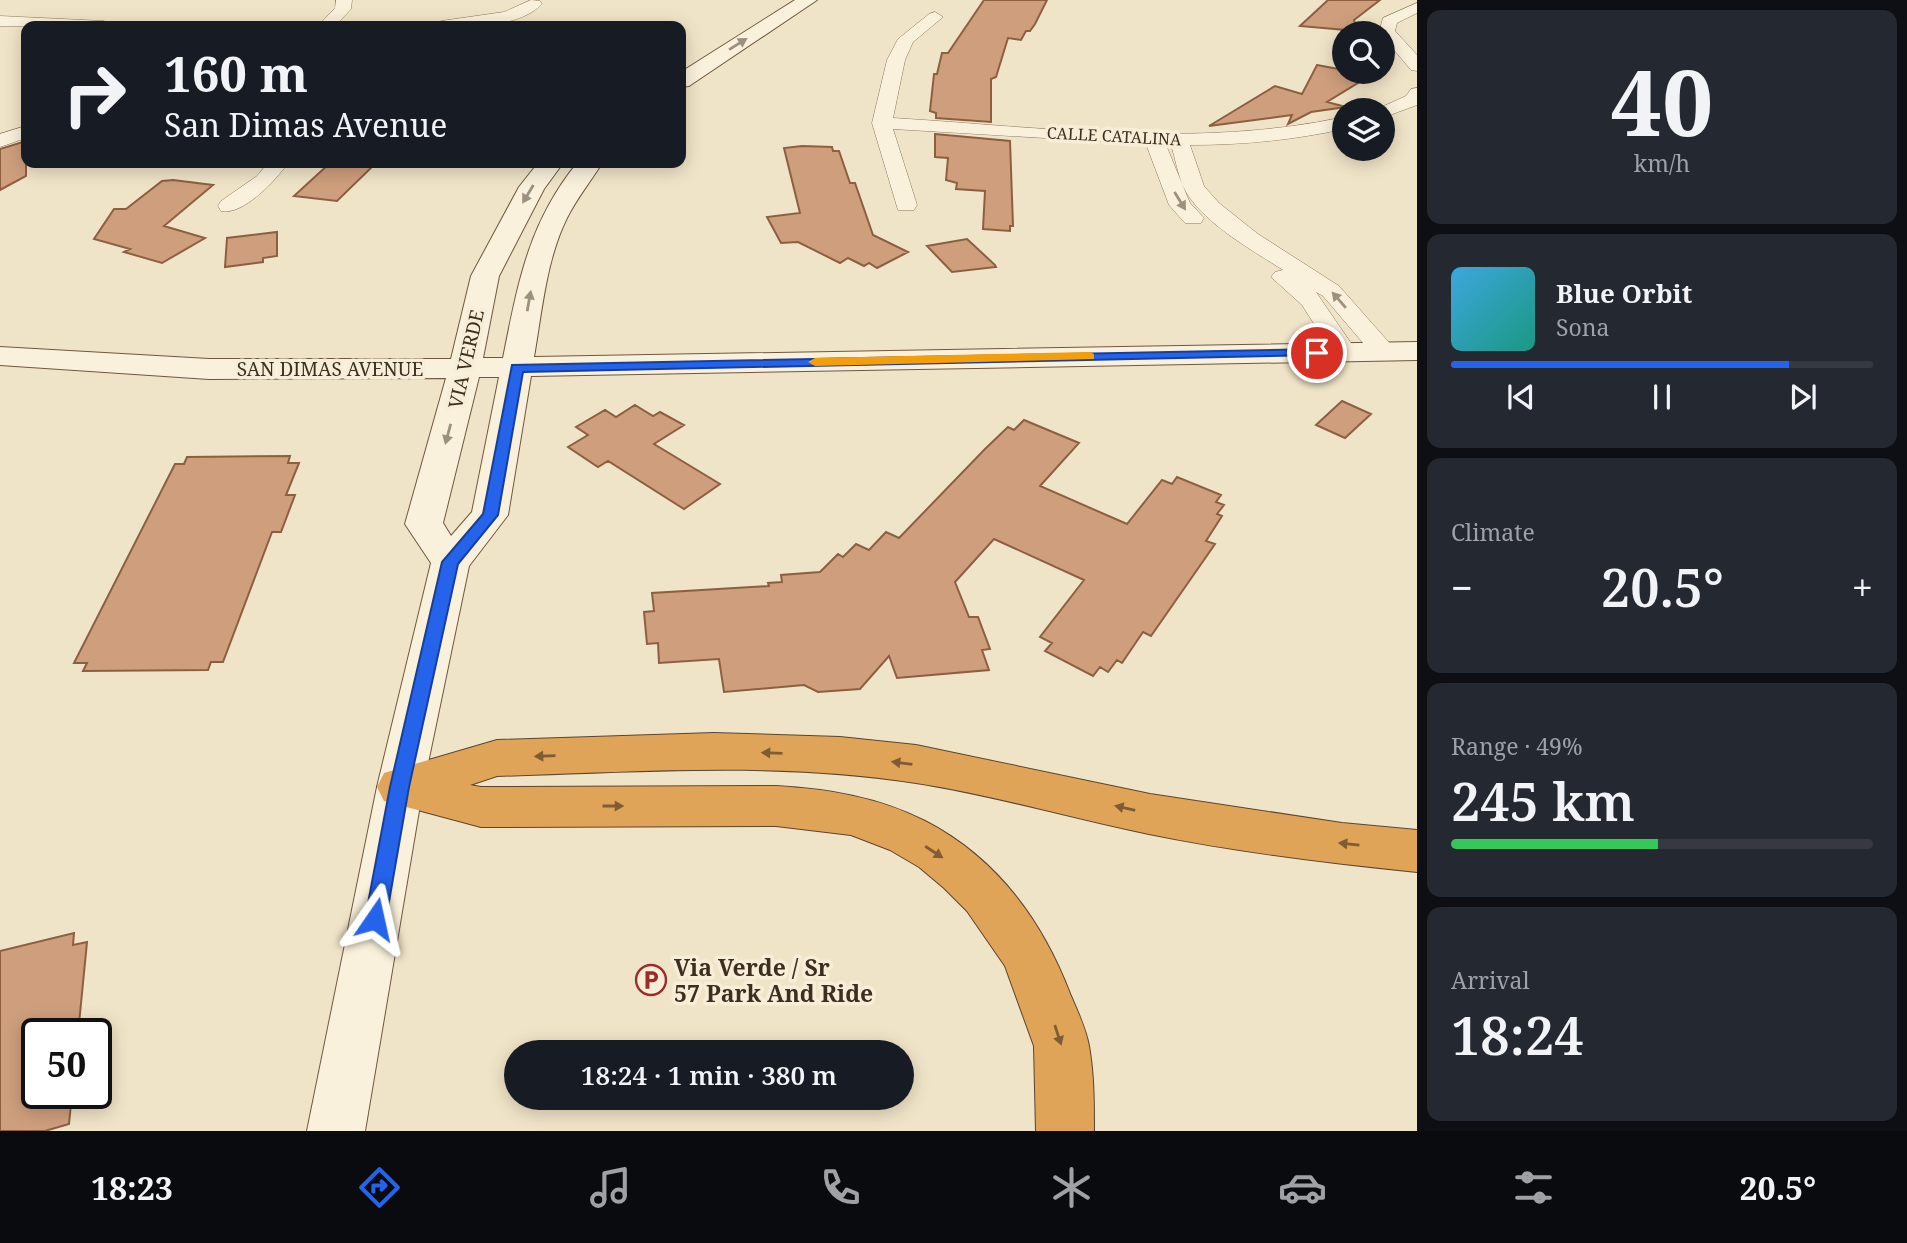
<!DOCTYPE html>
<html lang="en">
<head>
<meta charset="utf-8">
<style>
  :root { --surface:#171b24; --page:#242831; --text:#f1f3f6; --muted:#9ea1a6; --line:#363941; --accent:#2563eb }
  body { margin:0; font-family:"Noto Serif",serif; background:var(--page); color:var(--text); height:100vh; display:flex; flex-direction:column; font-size:26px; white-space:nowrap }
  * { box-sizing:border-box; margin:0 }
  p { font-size:23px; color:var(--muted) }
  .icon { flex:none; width:38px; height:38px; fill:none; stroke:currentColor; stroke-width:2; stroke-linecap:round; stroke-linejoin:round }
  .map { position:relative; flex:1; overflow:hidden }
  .side { display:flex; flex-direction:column; gap:10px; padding:10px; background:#0d0f14; width:490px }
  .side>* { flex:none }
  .banner { position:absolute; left:21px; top:21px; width:665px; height:147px; border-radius:14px; box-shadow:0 4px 18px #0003; background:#171b24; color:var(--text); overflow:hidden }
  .tools { position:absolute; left:1332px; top:21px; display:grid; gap:14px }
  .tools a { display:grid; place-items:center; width:63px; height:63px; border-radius:50%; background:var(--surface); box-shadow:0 4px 18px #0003; font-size:35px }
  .speed { position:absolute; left:21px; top:1018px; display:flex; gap:14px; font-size:35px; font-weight:700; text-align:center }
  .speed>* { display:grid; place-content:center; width:91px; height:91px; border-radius:50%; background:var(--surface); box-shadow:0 4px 18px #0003; line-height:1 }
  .speed .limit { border:4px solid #111; border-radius:10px; background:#fff; color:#111 }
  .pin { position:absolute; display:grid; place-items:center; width:60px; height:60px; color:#fff; margin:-30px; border:4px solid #fff; border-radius:50%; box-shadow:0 2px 7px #0007 }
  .me { position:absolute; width:77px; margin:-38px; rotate:11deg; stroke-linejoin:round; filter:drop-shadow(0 0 5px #0008) }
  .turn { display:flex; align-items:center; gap:24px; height:147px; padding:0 28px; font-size:32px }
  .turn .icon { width:91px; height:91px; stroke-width:2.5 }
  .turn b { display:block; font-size:49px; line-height:60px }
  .big { font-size:52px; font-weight:600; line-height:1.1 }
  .side .card { flex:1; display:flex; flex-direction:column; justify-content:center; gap:10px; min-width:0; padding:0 24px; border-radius:14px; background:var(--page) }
  .side .dial { align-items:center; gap:0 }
  .dial b { font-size:91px; line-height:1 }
  .song { display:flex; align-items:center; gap:21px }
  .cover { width:84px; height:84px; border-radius:10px; background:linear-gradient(135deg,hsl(200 70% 55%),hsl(170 70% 35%)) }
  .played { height:7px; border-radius:4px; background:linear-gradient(90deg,var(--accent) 80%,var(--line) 80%) }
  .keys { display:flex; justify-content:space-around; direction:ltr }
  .heat { display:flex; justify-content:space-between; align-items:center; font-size:38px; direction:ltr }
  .charge { height:10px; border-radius:5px; background:linear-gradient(90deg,#34c759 49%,var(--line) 0) }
  .trip { position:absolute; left:504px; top:1040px; width:410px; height:70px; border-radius:35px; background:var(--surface); box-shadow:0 4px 18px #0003; font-weight:600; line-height:70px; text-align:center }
  .tabs { display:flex; height:112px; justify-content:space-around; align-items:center; background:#090b0e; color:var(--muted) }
  .tabs .icon { width:49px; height:49px }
  .tabs .current { color:var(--accent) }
  .tabs b { font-size:32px; color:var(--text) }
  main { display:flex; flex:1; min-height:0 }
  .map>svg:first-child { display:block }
  .building { fill:#cf9f7d; stroke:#8d5f41; stroke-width:2 }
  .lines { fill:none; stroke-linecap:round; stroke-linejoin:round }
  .street-casing { stroke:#8d765c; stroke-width:1 }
  .secondary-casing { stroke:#6f573f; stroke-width:2 }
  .highway-casing { stroke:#5b4430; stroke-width:2 }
  .street { fill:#faf1dc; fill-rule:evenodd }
  .secondary { fill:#faf1dc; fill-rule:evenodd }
  .highway { fill:#e0a458; fill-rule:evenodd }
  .oneway { fill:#9c907e }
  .oneway2 { fill:#7e5d36 }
  .route { fill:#2563eb; stroke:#184099; stroke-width:2 }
  .slow { fill:#f59e0b }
  .labels { text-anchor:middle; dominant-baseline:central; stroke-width:7; stroke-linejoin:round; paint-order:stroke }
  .far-street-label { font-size:16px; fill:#3d2e20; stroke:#f7eed8 }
  .street-label { font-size:19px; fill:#3d2e20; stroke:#f7eed8 }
  .near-poi-label { font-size:23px; font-weight:bold; fill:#3d2e20; stroke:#f7eed8; text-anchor:start }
</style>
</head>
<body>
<main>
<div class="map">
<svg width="1417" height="1131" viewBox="0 0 1417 1131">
  <rect width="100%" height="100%" fill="#f0e4c8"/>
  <path class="building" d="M984,0H1047L1035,24L1030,31H1026L1021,40L1008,38L996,77L991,79V122L936,118V113L930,111L934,74H937L942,53H948Z
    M1328,0H1380L1354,20L1358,31L1300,26Z
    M1317,65L1371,75L1327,102L1346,107L1311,112L1288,124L1292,115L1209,126L1275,86L1302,94Z
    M935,134L1010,141L1013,226H1010V231L983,229L985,191L956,189L957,183L946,180L948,158L935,157Z
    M26,141V176L0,190V149Z
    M802,146L832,147L833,151H839L850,183H855L873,235L908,252L877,268L869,263L864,266L848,258L840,263L798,242L781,243L767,217L800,213L784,148Z
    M330,163H376L337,201L294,196Z
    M173,180L213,185L164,226L205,238L162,263L124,252L130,249L94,239L114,209H126L162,181Z
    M277,232V256L263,258V262L225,267L227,238Z
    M967,239L995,265L996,267L952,272L927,246Z
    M1342,401L1371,414L1345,438L1316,425Z
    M635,405L653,416L660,412L684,425L654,444L720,484L684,509L608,461L598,467L568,447L588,435L576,427L605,410L616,417Z
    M1024,420L1079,443L1040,486L1127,524L1162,480L1172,484L1177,477L1221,495L1216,502L1224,505L1217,514L1222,516L1206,541L1215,544L1151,636L1143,632L1122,663L1117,660L1108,672L1100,667L1093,676L1045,651L1052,643L1040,637L1084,580L994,539L955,582L969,617H978L990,649L982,650L989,670L897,678L889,656L860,689L818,692L804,685L724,692L719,659L659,663L658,643L647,644L644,612L654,611L652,593L769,586L768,583L782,582L781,575L820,572L838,554L843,557L856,544L869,550L886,532L899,538L985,449L1008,427L1014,430Z
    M290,456L288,463H299L286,495H295L281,532H272L223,662H211L208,670L83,671L87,663H74L175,464H184L187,457Z
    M74,933L73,945L87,942L78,1034H37V1094H72L69,1124L45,1131H0V951Z"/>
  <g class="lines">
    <g class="street-casing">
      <path id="street" d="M336,0H352L351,9L335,26H318L335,8Z
        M531,0L540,1L542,4C518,29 465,27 433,26L441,21L504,12Z
        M1417,3V13L1397,23L1395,31L1417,55V71L1411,70L1379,32L1383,18Z
        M935,12L943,17L913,42L905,60L893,118C1042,127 1197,149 1344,117V129C1293,140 1243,145 1190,145L1204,186L1219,203L1258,234L1339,286L1393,347L1397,352L1393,357L1384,360L1375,357L1323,296L1316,292L1357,352L1353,357L1344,360L1335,357L1302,305L1271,277L1275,272L1283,270C1252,250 1199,221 1183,186C1178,174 1175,158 1171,145H1166L1190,203L1204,218L1201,223H1185L1169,205L1146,144L893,129L917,205L914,210H898L872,123L887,60L898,39L929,14Z
        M0,16L104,21L112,26H0Z
        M1417,88V105L1382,118V110H1375L1406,96L1411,89Z
        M26,126V138L0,147V134Z
        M268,163H288C276,180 243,216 221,211L218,206L221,201L257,176Z"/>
    </g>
    <g class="secondary-casing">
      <path id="secondary" d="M795,0H817L689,86L681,87V72Z
        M538,163H563L544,189L499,276L483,358H503C518,283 528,224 577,163H602C591,181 577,198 567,218C546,260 542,312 534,357L1417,342V360L531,376L508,515L469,566L423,787L365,1131H307L377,787L431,563L405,524L446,378L209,379L0,365V347L209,359H451L471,276L519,187ZM479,377H499L472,512L451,536L443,523Z"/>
    </g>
    <g class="highway-casing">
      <path id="highway" d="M714,733L840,737L916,745L1150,794L1342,823L1417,830V872C1328,863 1237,852 1149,834C1071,818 994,795 916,783C777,761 636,772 497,776L470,785L481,787L776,786C828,789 878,797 925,821C997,858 1043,922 1071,996C1078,1012 1086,1029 1089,1046C1094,1074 1094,1103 1094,1131H1036L1034,1046L1005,966L967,911L944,888L919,867L890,850L851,835L776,826L481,827L384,801L377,787L384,773L497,740Z"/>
    </g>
    <use href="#street" class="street"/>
    <use href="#secondary" class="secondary"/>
    <use href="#highway" class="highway"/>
  </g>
  <defs><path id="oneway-solid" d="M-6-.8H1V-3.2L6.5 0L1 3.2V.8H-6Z" transform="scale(1.75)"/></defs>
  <g class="oneway">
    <use href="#oneway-solid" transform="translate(738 44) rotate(-32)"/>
    <use href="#oneway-solid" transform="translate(528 194) rotate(121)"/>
    <use href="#oneway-solid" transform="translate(1180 201) rotate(58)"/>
    <use href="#oneway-solid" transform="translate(1339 300) rotate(-131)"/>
    <use href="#oneway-solid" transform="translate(529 301) rotate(-80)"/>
    <use href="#oneway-solid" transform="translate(448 434) rotate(105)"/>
  </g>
  <g class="oneway2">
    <use href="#oneway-solid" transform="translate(772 753) rotate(-178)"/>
    <use href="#oneway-solid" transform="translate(545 756) rotate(178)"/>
    <use href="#oneway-solid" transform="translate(902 763) rotate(-173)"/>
    <use href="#oneway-solid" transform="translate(613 806)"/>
    <use href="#oneway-solid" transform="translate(1125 808) rotate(-167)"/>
    <use href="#oneway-solid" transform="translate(1349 844) rotate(-174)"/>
    <use href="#oneway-solid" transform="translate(934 852) rotate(33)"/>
    <use href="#oneway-solid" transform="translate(1058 1035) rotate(72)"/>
  </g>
  <path class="route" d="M1317,349L1323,353L1321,355L523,372L498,515L458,564L409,787L386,919L382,926L375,929L368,926L365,919L390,787L442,562L483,514L512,365Z"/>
  <path class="slow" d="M1090,352L1094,354V359L815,366L808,362L815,358Z"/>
  <defs>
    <g id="parking-ring" transform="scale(1.575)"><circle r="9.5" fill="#f7eed8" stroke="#9e2a2b" stroke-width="1.5"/><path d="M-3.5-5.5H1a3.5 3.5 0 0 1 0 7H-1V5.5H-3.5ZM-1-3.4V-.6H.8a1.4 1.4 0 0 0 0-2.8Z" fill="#9e2a2b"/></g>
  </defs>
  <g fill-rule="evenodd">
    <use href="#parking-ring" x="651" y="980"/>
  </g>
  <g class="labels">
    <g class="far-street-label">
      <text transform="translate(1114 136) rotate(3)">CALLE CATALINA</text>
    </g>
    <g class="street-label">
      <text transform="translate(466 359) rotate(-77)">VIA VERDE</text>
      <text x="330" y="369">SAN DIMAS AVENUE</text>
    </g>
    <g class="near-poi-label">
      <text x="674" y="967">Via Verde / Sr<tspan x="674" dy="26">57 Park And Ride</tspan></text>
    </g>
  </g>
</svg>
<div class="tools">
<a><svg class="icon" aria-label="search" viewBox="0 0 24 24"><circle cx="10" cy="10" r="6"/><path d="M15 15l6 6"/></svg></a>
<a><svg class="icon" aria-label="layers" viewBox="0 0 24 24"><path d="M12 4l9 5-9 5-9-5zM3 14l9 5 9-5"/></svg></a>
</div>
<div class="speed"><div class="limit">50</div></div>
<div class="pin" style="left:1317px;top:353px;background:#d93025"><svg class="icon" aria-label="arrive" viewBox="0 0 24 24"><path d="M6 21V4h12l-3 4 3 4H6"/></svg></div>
<svg class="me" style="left:375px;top:919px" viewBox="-20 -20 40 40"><path d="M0-17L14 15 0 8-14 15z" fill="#2563eb" stroke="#fff" stroke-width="4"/></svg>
<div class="trip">18:24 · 1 min · 380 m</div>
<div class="banner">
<div class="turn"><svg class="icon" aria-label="right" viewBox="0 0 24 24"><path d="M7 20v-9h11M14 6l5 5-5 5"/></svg><div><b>160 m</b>San Dimas Avenue</div></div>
</div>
</div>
<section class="side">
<div class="card dial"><b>40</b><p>km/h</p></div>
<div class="card">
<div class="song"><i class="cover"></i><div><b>Blue Orbit</b><p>Sona</p></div></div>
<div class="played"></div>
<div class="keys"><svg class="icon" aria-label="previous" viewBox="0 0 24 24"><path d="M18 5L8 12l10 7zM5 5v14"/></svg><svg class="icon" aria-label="pause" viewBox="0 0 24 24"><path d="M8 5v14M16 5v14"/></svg><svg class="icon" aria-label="next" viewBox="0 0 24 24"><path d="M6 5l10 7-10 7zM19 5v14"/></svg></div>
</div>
<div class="card"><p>Climate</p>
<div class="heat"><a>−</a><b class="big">20.5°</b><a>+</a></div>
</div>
<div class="card"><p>Range · 49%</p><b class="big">245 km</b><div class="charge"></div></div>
<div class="card"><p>Arrival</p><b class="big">18:24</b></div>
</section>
</main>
<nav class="tabs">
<b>18:23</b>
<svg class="icon current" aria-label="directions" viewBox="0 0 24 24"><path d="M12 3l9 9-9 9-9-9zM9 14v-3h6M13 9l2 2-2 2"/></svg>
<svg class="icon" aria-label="music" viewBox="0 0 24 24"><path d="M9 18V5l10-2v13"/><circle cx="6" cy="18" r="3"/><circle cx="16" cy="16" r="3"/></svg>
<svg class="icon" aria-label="phone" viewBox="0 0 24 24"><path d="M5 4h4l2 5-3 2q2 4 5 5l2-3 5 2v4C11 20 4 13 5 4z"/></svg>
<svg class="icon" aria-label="climate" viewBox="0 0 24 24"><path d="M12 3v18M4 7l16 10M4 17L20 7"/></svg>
<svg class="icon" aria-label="car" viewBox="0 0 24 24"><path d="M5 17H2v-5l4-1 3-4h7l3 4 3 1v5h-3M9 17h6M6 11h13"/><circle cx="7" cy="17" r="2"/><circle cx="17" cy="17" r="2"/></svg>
<svg class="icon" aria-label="filters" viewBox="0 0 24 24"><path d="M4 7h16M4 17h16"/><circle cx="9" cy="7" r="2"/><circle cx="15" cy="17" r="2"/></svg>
<b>20.5°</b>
</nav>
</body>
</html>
